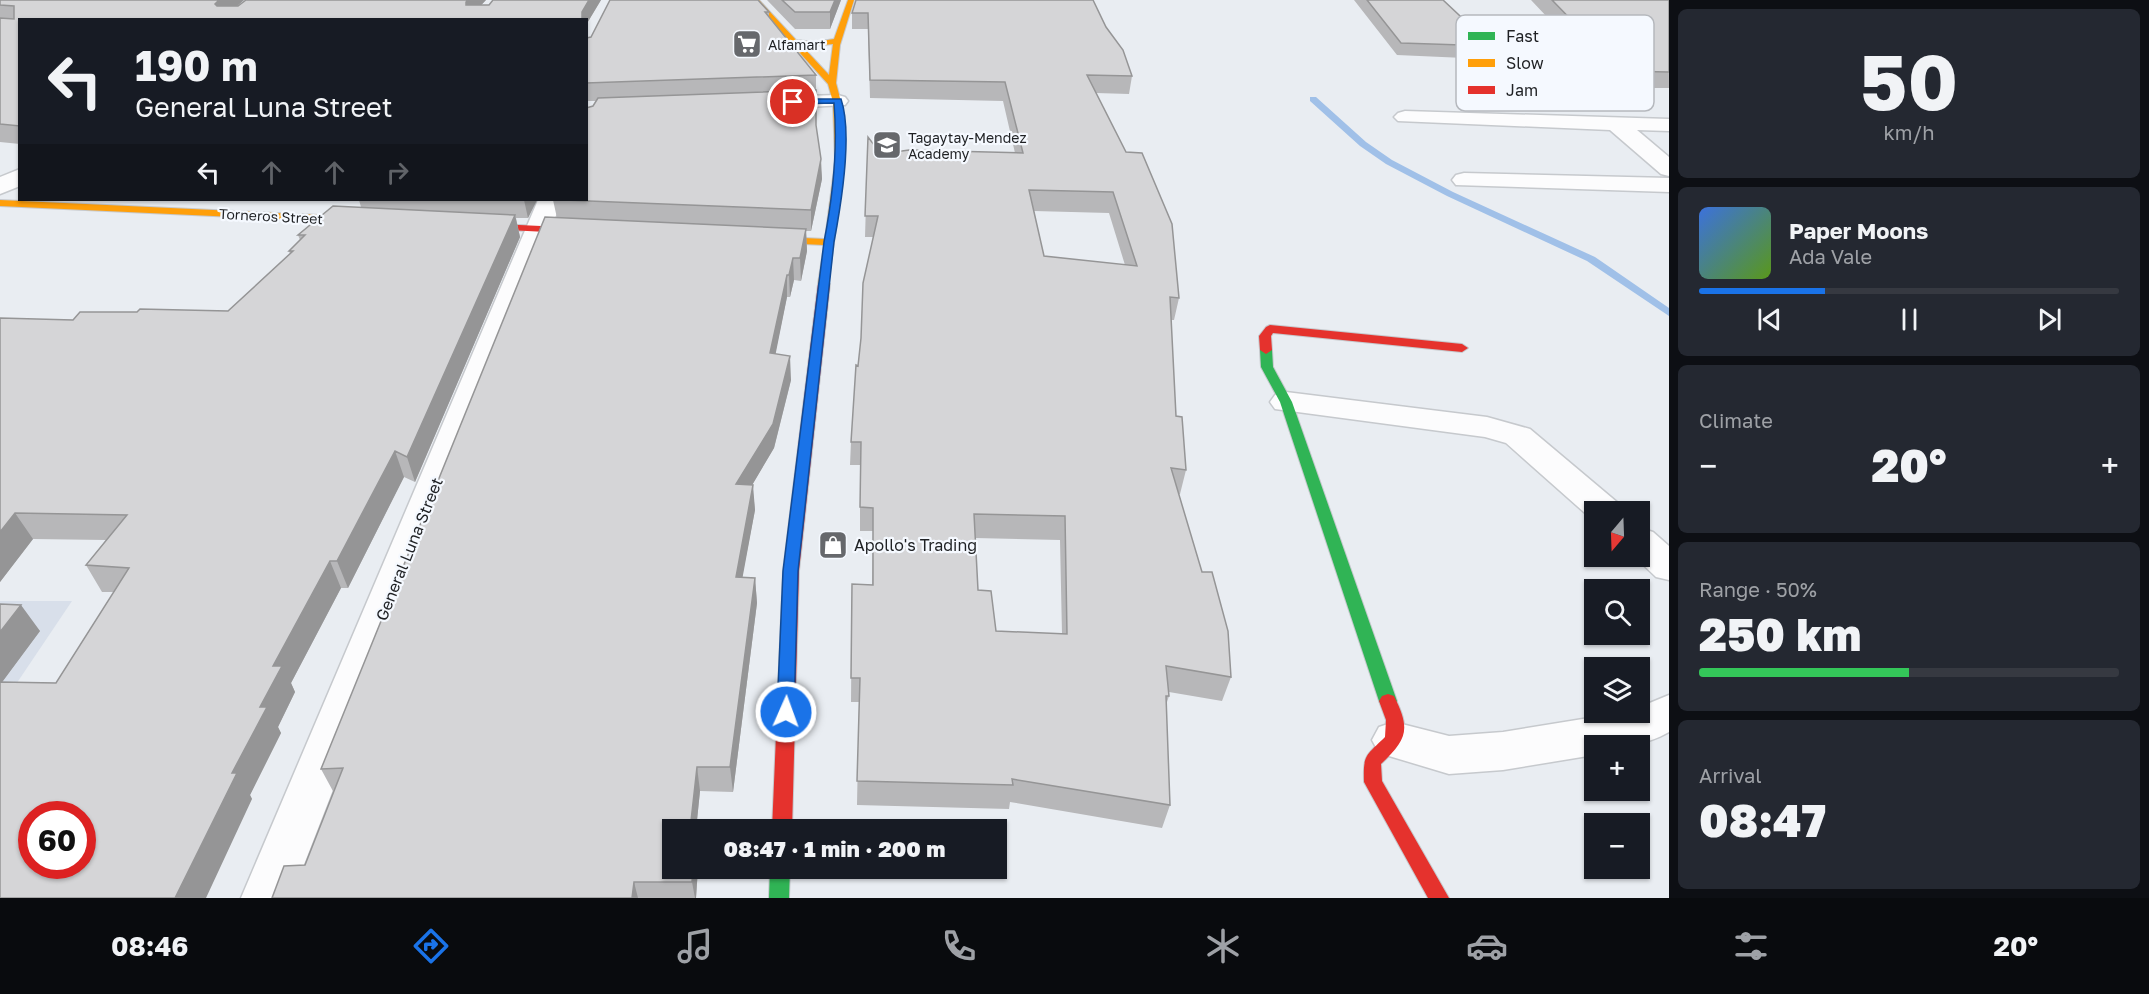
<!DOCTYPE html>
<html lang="en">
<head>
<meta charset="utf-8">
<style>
  :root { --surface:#171b24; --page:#242831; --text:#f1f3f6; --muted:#9ea1a6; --line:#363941; --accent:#1a73e8 }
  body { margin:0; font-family:"Golos Text",sans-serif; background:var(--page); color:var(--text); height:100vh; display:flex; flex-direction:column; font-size:22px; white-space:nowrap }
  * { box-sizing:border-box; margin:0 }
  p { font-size:20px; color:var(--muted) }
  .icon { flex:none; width:33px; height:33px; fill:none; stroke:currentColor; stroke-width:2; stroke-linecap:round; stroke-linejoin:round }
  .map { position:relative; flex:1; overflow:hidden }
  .details { display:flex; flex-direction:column; gap:9px; padding:9px; background:#0d0f14; width:480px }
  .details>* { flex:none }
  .hud { position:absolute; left:18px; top:18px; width:570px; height:183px; border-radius:0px; box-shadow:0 2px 4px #0004; background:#171b24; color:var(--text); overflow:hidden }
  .needle { width:39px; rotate:199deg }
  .tools { position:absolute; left:1584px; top:501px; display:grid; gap:12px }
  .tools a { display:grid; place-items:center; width:66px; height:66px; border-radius:0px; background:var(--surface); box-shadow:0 2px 4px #0004; font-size:30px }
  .speed { position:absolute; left:18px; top:801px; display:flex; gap:12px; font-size:30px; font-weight:700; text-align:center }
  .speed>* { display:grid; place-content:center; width:78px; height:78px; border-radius:50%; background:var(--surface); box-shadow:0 2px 4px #0004; line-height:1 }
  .speed .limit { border:9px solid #d22; background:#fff; color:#111 }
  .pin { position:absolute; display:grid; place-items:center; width:51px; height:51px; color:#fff; margin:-26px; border:3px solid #fff; border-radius:50%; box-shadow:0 2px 6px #0007 }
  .me { position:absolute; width:66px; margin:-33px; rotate:2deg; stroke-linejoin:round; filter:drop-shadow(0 0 4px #0008) }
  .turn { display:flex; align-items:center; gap:21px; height:126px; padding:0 18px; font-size:27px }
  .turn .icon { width:78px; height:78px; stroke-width:2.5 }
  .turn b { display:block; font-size:42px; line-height:51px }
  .lanes { display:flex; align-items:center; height:57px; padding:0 18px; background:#0003; justify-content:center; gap:30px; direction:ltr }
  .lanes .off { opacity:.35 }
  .big { font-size:45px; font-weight:800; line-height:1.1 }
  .details .card { flex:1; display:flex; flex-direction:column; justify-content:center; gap:9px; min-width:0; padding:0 21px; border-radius:9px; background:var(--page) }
  .details .dial { align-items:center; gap:0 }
  .dial b { font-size:78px; line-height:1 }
  .song { display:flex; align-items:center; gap:18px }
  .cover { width:72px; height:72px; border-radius:9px; background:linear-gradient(135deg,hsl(220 70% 55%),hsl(90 70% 35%)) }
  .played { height:6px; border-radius:3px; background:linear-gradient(90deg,var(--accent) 30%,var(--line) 30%) }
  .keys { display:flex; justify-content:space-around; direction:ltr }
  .heat { display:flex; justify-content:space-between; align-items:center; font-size:33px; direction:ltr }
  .charge { height:9px; border-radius:4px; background:linear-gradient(90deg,#34c759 50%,var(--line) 0) }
  .trip { position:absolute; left:662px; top:819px; width:345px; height:60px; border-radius:0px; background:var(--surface); box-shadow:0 2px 4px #0004; font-weight:800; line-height:60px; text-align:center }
  .tabs { display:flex; height:96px; justify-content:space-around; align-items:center; background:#090b0e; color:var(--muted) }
  .tabs .icon { width:42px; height:42px }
  .tabs .on { color:var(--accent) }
  .tabs b { font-size:27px; color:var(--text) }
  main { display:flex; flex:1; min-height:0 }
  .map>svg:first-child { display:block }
  .built { fill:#d8dfea }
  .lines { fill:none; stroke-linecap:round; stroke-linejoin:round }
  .stream { fill:#a0c0e8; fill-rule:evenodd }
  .street-casing { stroke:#c6c9cd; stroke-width:3 }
  .fast-casing { stroke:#c6c9cd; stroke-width:2 }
  .slow-casing { stroke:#c6c9cd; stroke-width:2 }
  .jam-casing { stroke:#c6c9cd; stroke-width:2 }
  .street { fill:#fcfcfd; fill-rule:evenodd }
  .fast { fill:#30b455; fill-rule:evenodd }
  .slow { fill:#ff9f0a; fill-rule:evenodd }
  .jam { fill:#e5322d; fill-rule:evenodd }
  .wall { fill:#b7b7b9; fill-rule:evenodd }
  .shaded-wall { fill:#959596 }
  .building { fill:#d5d5d7; stroke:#959596; stroke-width:1.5; fill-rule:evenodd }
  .route { fill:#1a73e8; stroke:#114b97; stroke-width:1.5 }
  .labels { text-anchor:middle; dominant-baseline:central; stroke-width:4.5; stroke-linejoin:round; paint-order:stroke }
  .far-poi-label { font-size:14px; fill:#1f2124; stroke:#f5f9ff; text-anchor:start }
  .far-street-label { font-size:14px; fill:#1f2124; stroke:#f5f9ff }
  .poi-label { font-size:16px; fill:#1f2124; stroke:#f5f9ff; text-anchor:start }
  .street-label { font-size:16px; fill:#1f2124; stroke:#f5f9ff }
  .key { fill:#f5f9ff; stroke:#b5b8bd; stroke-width:1.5 }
  .key-label { font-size:16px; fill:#1f2124 }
</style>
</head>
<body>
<main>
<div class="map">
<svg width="1669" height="898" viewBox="0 0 1669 898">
  <rect width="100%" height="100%" fill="#e9edf2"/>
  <path class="built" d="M0,601H72L0,708Z"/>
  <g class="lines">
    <path class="stream" d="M1310,97H1316L1366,142L1392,160L1453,192L1595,257L1669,308V316L1587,261L1447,196L1386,164L1360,146L1310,101Z"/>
    <g class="street-casing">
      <path id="street" d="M838,95L845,97L848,101L845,105L771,109L764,107L761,103L764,99L771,97Z
        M1405,111L1669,119V131L1637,130L1669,157V176L1661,174L1610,130L1398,121L1394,117L1398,113Z
        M20,169V186L0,194V177Z
        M1464,173L1669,178V192L1456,185L1452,180L1456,175Z
        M538,200H562L291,898H241Z
        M1286,392L1487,417L1530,429L1618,503L1623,512H1594V521L1506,443L1485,437L1275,409L1270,402L1275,395Z
        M1640,528L1653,532L1669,546V580L1656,577L1634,556H1640Z
        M1669,695V732C1642,747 1624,746 1594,746V755L1503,770L1449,774L1379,753L1372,740L1379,727L1394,722L1449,736L1503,732L1626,712H1640V707Z"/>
    </g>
    <g class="fast-casing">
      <path id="fast" d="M1266,346L1272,350L1273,367L1292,402L1397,701L1394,706L1388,708L1382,706L1379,701L1280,402L1261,367L1260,350Z
        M770,868H790L789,898H769Z"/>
    </g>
    <g class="slow-casing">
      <path id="slow" d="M752,0H759L796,40L815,42L834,39L848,0H854L840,45L836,83L841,102L845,162L828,286L824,287L818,284L824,245L762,242L757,239L762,236L825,239L835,162L833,102L828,84ZM833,44L829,75L801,45L815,46Z
        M0,200L363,217L368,220L363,223L0,206Z"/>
    </g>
    <g class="jam-casing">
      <path id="jam" d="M474,223L585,228L590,231L585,234L470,228V224Z
        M824,281L830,284L799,571L792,830H772L783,571L818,284Z
        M1270,325L1462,344L1468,348L1462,352L1273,333L1271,336L1272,350L1266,354L1260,350L1259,336L1266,327Z
        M1388,694L1394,696C1411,730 1407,739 1381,764L1382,781L1449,898H1428L1364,782C1363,754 1366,756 1385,737L1386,720L1379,701L1382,696Z"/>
    </g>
    <use href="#street" class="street"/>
    <use href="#fast" class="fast"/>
    <use href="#slow" class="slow"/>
    <use href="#jam" class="jam"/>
  </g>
  <path class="wall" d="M0,0H244L237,6L246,0H486L481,5H489L493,0H601L586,25V20H20V144L0,142Z
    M767,0H841L830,29H795Z
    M856,0L1106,27L1132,76L1129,94L1096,93L1179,298L1174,320H1171L1176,416L1186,470L1180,494H1179L1231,677L1222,701L1169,692V696L1166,705L1170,805L1162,828L1010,802L1009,809L857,805L859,702H851L852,584L872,585L873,531H860V465H850L851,442L873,237H865L868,137L881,154L1015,153L1003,101L870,98L868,29H852V13ZM1034,211L1109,213L1125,265L1044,256ZM975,538L1060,540L1062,634L996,631L978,590Z
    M1354,0H1443L1492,46L1487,59L1397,55Z
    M1531,0H1669V88H1614Z
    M769,12V17L816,75V126L822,179L811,231H806L807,251L801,281L794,280L790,297H787L775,354L791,380L774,448L752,485L755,510L742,577L755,578L757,603L733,792L700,791L696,830H672L698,868L696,898H272L305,865L334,793L321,769L557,218L553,200H586L593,106L596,101H586V38Z
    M359,200H537L528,218H516L520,237L415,482L404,477L348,588H341L291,683L295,692L278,727L281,733L250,795L252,799L0,898V604L40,631L2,682L56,683L114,592H102L86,565L106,540L33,539L0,582V318L73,320L137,312L228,311L290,254L289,251L300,240L298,235L361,207Z"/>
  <path class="shaded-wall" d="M219,0H244L221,20L215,4Z
    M468,0H486L469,18L466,5V2Z
    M589,0H601L586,25V20H582V12Z
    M835,0H841L830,29V12Z
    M821,159L822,179L811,231V210Z
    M524,200H537L528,218Z
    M515,215L520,237L415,482L407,457Z
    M806,229L807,251L801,281L800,258Z
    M793,258L794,280L790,297L789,275Z
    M787,275V297L771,377L770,353Z
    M790,356L791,380L774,448L738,509L736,484Z
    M395,451L404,477L348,588L337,561Z
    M753,485L755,510L738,602L736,577Z
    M15,513L33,539L0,582V532Z
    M330,561L341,588L291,683L295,692L278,727L281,733L250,795L252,799L206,898H175L232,773L260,707L273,666Z
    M755,578L757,603L733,792L730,767Z
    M21,605L40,631L0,685V632Z
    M697,767L700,791L696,830H690Z
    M693,868H698L696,898H695L692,882Z
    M634,882L638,898H632Z"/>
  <path class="building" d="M0,0H219L215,4L217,6H238L246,0H468L466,2V5H489L493,0H589L582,12V20H20V126L0,124V18L14,19V6L0,5Z
    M610,0H758L769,12H765L816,75L586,83V38L591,37Z
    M782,0H835L830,12H795Z
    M856,0H1093L1106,27L1123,50L1132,76L1087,75L1126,152L1142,153L1172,224L1179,298L1170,297L1176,416L1182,417L1186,470L1171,468L1202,572H1212L1228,631L1231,677L1166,666L1169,696H1166L1170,805L1012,779L1013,785L857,781L860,678H851L852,584L873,585V508L860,507L861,442H851L856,365L858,366L861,338L863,283L878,216H865L868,137L881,154L909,150L1023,153L1005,82L870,80L868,13H852ZM1029,190L1113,192L1137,266L1044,256ZM974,514L1065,516L1067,634L996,631L991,591L978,590Z
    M1367,0H1443L1492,46L1401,43Z
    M1552,0H1669V72L1621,71Z
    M816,90V125L821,159L811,210L564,200H586V108L593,106L598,98Z
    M333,206L515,215L407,457L395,451L337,561H330L273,666H282L260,707H267L232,773H237L175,898H0V682L56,683L129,568L86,565L127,515L15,513L0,532V318L73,320L80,312H137L140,309L228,311L293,251H289L305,235H298ZM32,814H82V866H32Z
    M545,217L806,229L800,258H793L789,275H787L770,353L790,356L773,424L736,484L753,485L736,577L755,578L730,767H697L690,830H672V868H693L692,882H634L632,898H272L284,866L305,865L343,768L321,769Z
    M0,604L21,605L0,632Z"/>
  <path class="route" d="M841,99C853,134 841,205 834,242L798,571L794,712L792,717L786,719L780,717L777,712L783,571L824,242C833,196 838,150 834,103L793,104L789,102L793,99Z"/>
  <defs>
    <g id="supermarket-square" transform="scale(1.5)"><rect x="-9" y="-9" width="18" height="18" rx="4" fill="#66686c" stroke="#f5f9ff"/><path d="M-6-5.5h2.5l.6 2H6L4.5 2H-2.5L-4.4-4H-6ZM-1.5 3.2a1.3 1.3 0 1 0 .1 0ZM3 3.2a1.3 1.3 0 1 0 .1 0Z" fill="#fff"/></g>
    <g id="school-square" transform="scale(1.5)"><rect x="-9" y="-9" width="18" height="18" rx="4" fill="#66686c" stroke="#f5f9ff"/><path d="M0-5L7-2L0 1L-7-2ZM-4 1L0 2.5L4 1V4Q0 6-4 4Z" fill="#fff"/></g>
    <g id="shop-square" transform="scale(1.5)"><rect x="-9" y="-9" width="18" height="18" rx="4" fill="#66686c" stroke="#f5f9ff"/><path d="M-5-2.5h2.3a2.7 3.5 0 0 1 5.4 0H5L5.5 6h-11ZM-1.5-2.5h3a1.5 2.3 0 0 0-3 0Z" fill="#fff"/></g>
  </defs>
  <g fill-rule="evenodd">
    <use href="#supermarket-square" x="747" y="44"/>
    <use href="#school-square" x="887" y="145"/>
    <use href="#shop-square" x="833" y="545"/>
  </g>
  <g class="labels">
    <g class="far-poi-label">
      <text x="768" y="44">Alfamart</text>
      <text x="908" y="137">Tagaytay-Mendez<tspan x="908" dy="16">Academy</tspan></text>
    </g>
    <g class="far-street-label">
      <text transform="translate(271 216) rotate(3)">Torneros Street</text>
    </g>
    <g class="poi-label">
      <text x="854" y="545">Apollo's Trading</text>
    </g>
    <g class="street-label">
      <text transform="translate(409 549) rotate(-68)">General Luna Street</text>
    </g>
  </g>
  <rect x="1456" y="15" width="198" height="96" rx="9" class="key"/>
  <rect x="1468" y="32" width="27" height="8" fill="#30b455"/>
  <rect x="1468" y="59" width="27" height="8" fill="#ff9f0a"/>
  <rect x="1468" y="86" width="27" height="8" fill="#e5322d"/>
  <g class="key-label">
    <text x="1506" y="42">Fast</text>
    <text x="1506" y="69">Slow</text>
    <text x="1506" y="96">Jam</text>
  </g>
</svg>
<div class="tools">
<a><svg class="needle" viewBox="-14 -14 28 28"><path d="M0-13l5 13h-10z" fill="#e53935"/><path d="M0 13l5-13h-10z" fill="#9ea1a6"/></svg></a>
<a><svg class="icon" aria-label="search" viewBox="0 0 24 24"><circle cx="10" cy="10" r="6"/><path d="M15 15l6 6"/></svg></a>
<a><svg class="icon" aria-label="layers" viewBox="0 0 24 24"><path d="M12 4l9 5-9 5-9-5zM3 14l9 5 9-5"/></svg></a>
<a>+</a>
<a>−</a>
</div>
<div class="speed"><div class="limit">60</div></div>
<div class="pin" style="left:793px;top:102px;background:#d93025"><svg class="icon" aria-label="arrive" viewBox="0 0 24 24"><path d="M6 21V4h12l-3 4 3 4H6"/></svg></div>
<svg class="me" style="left:786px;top:712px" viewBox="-20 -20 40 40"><circle r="17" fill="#1a73e8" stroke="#fff" stroke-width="3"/><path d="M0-11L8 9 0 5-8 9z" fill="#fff"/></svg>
<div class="trip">08:47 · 1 min · 200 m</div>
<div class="hud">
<div class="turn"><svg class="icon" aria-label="left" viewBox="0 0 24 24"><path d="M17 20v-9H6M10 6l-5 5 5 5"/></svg><div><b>190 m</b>General Luna Street</div></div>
<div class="lanes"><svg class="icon" aria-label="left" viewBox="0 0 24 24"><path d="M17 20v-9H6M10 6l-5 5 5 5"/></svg><svg class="icon off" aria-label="ahead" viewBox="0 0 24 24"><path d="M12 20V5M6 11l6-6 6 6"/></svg><svg class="icon off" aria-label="ahead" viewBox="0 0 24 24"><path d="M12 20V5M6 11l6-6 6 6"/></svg><svg class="icon off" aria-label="right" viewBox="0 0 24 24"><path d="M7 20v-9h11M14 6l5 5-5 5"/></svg></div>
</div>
</div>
<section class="details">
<div class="card dial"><b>50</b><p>km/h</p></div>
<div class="card">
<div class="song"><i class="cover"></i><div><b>Paper Moons</b><p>Ada Vale</p></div></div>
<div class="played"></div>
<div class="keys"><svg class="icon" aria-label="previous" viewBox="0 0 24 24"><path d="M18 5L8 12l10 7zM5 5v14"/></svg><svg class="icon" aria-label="pause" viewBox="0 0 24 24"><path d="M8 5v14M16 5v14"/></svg><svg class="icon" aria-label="next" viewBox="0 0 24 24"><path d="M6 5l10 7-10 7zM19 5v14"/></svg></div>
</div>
<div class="card"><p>Climate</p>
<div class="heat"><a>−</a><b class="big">20°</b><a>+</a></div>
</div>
<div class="card"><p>Range · 50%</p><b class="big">250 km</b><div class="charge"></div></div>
<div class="card"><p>Arrival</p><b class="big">08:47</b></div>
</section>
</main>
<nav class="tabs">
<b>08:46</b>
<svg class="icon on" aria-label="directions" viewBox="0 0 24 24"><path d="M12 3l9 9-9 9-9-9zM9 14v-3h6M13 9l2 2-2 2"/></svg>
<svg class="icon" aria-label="music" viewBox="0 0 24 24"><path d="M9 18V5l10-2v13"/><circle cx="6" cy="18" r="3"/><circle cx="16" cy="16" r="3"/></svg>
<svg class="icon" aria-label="phone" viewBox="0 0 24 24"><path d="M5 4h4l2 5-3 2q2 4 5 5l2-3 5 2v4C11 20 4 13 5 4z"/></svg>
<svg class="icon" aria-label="climate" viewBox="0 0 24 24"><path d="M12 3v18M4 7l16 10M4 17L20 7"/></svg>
<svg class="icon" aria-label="car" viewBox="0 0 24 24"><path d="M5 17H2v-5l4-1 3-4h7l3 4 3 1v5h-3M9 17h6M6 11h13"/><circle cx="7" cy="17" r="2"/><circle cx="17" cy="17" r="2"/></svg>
<svg class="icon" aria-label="filters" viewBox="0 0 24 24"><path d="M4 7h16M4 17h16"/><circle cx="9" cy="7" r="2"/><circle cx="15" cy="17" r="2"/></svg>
<b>20°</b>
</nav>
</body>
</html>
